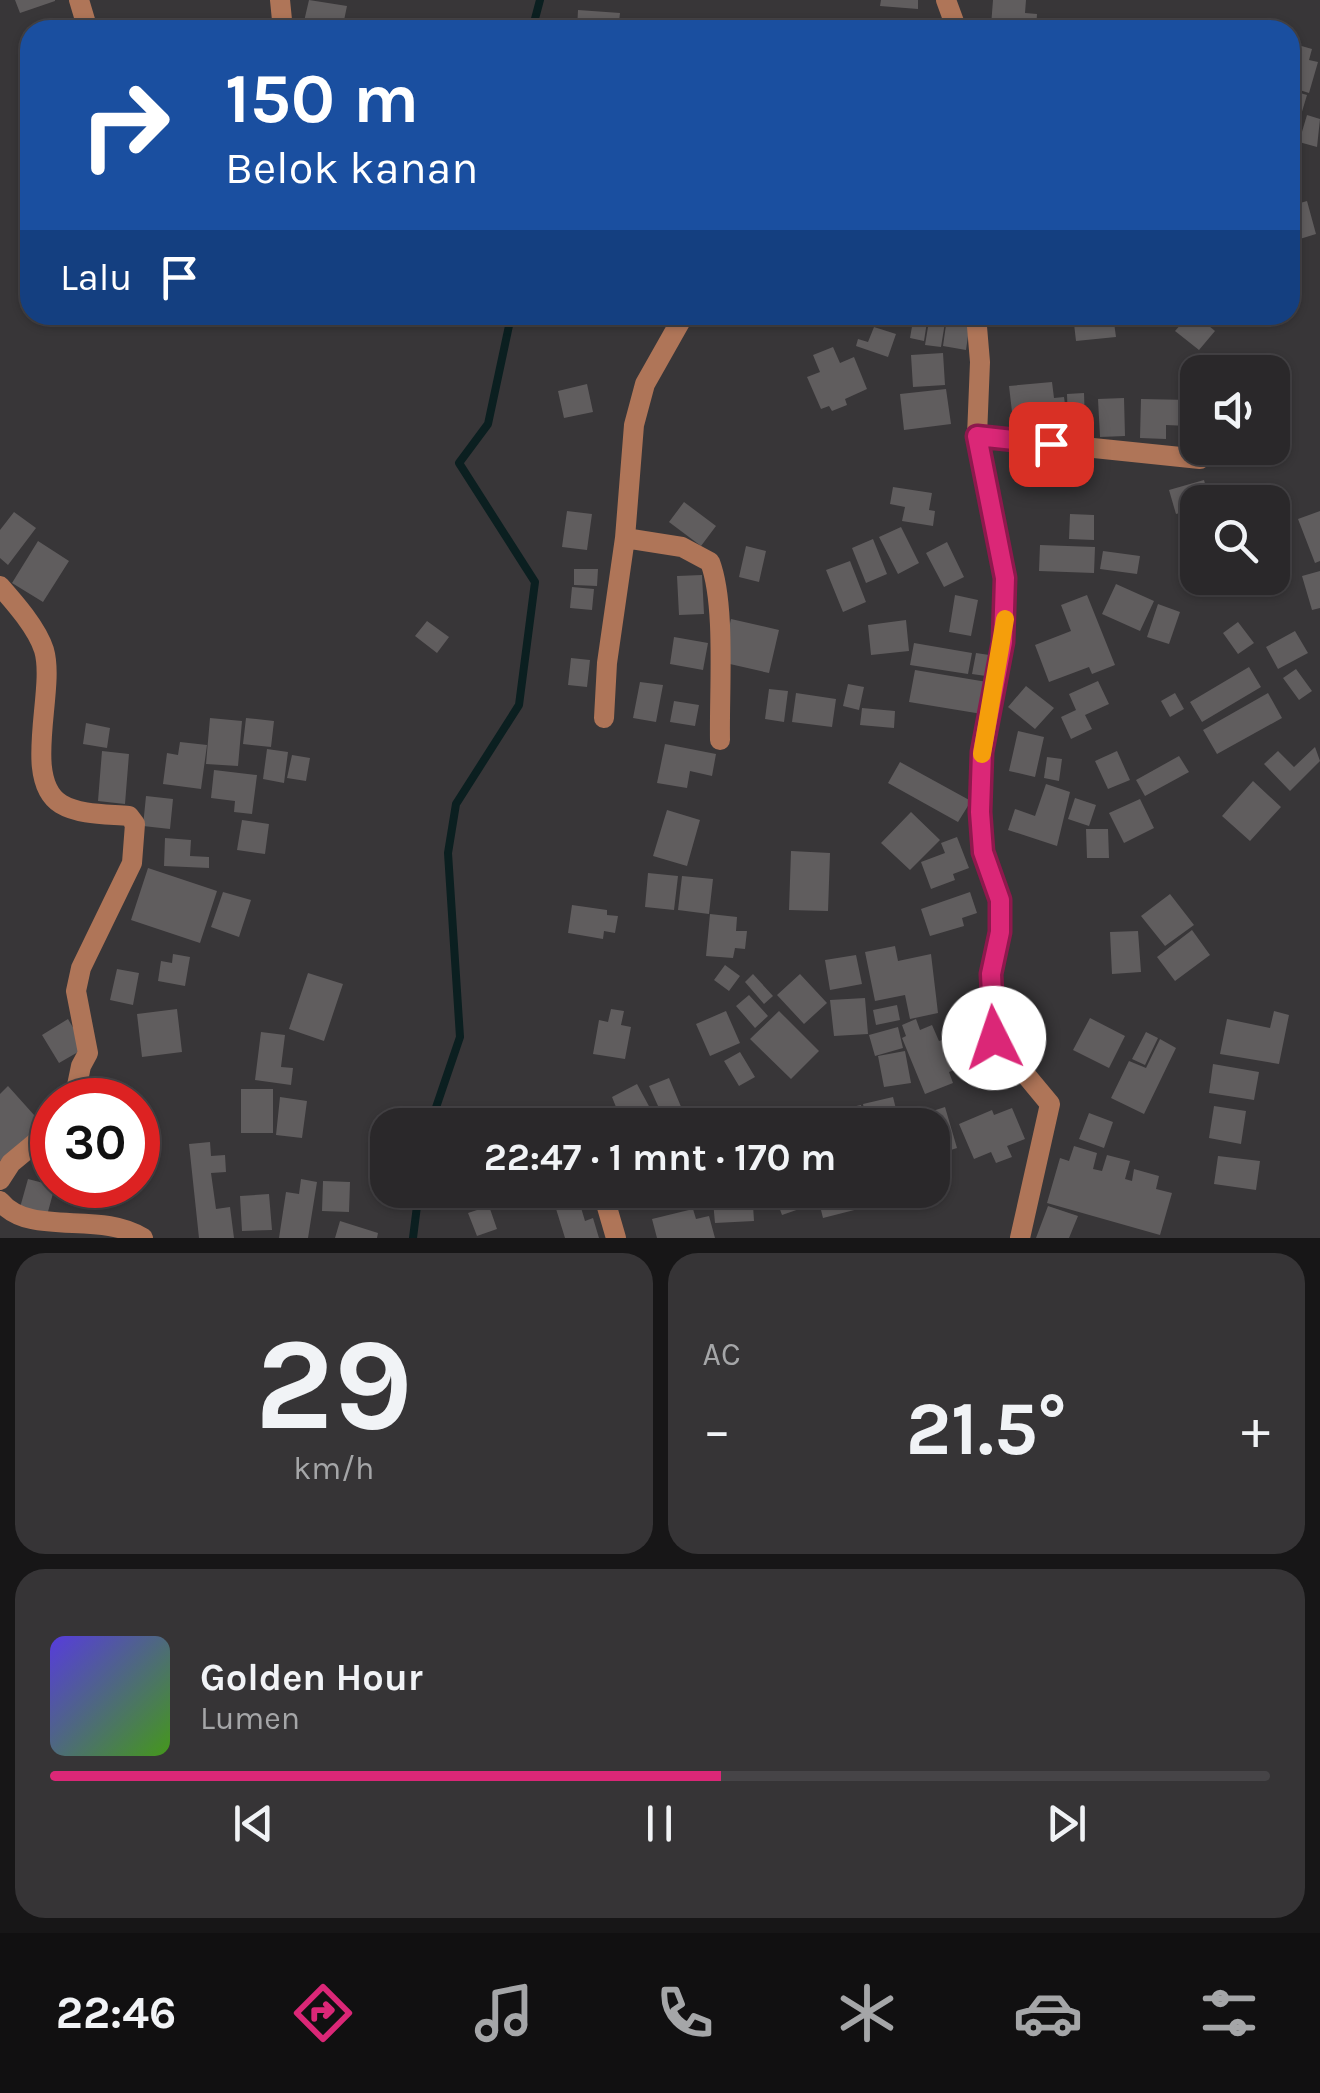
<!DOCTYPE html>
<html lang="id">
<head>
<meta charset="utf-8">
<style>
  :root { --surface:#2a282a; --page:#363436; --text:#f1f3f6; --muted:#a5a6a8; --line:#464447; --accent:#db2777 }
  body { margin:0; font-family:Karla,sans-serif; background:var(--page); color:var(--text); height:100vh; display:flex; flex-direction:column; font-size:38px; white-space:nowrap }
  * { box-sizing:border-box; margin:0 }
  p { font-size:32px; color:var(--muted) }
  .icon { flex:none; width:55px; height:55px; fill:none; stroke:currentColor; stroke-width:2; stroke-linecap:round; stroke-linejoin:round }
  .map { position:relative; height:1238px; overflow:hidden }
  .drawer { display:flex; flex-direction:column; gap:15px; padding:15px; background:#171617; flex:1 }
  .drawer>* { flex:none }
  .banner { position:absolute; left:20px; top:20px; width:1280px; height:305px; border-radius:30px; box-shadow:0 2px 8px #0004,0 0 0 2px var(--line); background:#1a4fa0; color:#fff; overflow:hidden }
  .tools { position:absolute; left:1180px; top:355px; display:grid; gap:20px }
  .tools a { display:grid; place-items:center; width:110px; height:110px; border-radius:20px; background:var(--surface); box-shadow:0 2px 8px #0004,0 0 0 2px var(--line); font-size:50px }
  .speed { position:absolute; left:30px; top:1078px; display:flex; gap:20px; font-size:50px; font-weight:700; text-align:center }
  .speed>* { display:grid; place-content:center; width:130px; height:130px; border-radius:50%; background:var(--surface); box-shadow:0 2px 8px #0004,0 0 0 2px var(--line); line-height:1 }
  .speed .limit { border:15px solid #d22; background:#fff; color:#111 }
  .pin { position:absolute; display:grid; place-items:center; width:85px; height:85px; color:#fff; margin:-42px; border-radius:20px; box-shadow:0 5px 15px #0006 }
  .me { position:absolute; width:110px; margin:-55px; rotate:356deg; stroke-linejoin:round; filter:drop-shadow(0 0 8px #0008) }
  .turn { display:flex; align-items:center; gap:35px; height:210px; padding:0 40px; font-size:45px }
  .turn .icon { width:130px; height:130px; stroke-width:2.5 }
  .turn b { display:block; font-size:70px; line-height:85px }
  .then { display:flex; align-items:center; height:95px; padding:0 40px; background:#0003; gap:20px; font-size:38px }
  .big { font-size:75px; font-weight:700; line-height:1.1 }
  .drawer .widget { flex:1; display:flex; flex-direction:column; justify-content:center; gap:15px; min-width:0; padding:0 35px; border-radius:30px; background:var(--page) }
  .drawer .dial { align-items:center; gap:0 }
  .dial b { font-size:130px; line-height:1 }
  .song { display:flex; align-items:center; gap:30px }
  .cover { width:120px; height:120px; border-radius:15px; background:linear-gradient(135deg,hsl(250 70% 55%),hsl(100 70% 35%)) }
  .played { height:10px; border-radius:5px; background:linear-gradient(90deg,var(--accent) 55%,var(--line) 55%) }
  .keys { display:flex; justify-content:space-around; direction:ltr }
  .heat { display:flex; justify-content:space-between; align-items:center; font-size:55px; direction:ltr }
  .drawer .tiles { flex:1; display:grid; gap:15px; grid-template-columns:1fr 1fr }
  .widget:last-child { grid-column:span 2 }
  .trip { position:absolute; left:370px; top:1108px; width:580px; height:100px; border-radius:30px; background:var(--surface); box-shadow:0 2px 8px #0004,0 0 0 2px var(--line); font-weight:700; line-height:100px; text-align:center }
  .menu { display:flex; height:160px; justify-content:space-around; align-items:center; background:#111011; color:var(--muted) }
  .menu .icon { width:70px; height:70px }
  .menu .selected { color:var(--accent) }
  .menu b { font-size:45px; color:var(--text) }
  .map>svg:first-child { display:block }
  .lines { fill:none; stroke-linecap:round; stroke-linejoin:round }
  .stream { stroke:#0b1f20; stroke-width:8 }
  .building { fill:#605d5e }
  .minor { stroke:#af7558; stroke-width:20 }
  .route-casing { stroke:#8e194d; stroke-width:25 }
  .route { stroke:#db2777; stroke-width:18 }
  .slow { stroke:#f59e0b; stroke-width:18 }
</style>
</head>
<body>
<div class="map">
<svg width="1320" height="1238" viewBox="0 0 1320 1238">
  <rect width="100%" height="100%" fill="#383638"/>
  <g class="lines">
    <path class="stream" d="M532,30L540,0
      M430,1125L460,1037L448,853L456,804L519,705L535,582L459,463L488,424L510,321L508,315
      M413,1238L419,1190"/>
  </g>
  <path class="building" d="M15,0H55V1L20,13Z
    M309,0L347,6L342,30H302Z
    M881,0H918V9L880,6Z
    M993,0H1026L1025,13L1037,14L1036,30L991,26Z
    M578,10L620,13L618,30H577Z
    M200,21L251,28V30H199Z
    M1291,43L1312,49L1309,60L1318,62L1309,93L1290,87Z
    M1290,90L1307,95L1301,115L1290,111Z
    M1307,115L1320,119L1317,147L1299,142Z
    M1307,201L1316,234L1290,242V206Z
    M914,315H928L924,341L910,338Z
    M930,315L946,316L941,347L925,345Z
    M1001,315H1046L1045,326L1000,319Z
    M1073,315H1113L1116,337L1076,341Z
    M1189,315H1196L1215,331L1199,350L1175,331Z
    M947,318L970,322L966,350L943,346Z
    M874,327L896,334L888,357L856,346L858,339L868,342Z
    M833,347L840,363L854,357L867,389L845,399L847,405L832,411L829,406L821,409L807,377L820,372L813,355Z
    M943,353L945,385L913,387L911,355Z
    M1052,382L1054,398L1064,397L1067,419L1056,420L1057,425L1014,429L1009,386Z
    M587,384L593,412L564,418L558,391Z
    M946,389L951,424L904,430L900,394Z
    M1084,393L1085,423H1068L1067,394Z
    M1124,398L1125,436L1100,437L1098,399Z
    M1141,399L1189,400L1188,426L1166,425V439L1140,438Z
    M1204,480L1210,502H1198V508L1176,514L1169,490Z
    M893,487L932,493L929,510L935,511L933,526L902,521L905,507L890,504Z
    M684,502L716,526L701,546L669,522Z
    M567,511L592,514L587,550L562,547Z
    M1320,511V561L1315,563L1298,519Z
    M14,512L36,528L8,565L0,558V530Z
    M1070,514L1094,515V540L1069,539Z
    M901,527L919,563L898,574L879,537Z
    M873,539L887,574L866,583L852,548Z
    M38,541L69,561L43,602L12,583Z
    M947,542L964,577L944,587L926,553Z
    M1040,545L1095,547L1094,573L1039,571Z
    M746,546L766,551L759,582L739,577Z
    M1103,551L1140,556L1137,574L1100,569Z
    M850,561L866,602L843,612L826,570Z
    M574,569H598L597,586L574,585Z
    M1320,571V608L1312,610L1302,576Z
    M702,575L704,614L679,615L677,576Z
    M1116,584L1154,601L1140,631L1102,614Z
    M572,587L594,589L592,610L570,608Z
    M955,595L978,600L971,636L949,632Z
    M1087,595L1115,665L1092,674L1089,667L1049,682L1035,645L1071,631L1061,605Z
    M1158,604L1180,612L1169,644L1147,637Z
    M731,619L779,630L769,673L721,662Z
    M906,620L909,651L871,655L868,625Z
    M427,621L449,637L437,653L415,636Z
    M1238,622L1254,643L1238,654L1223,633Z
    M1295,631L1308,653L1278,669L1266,647Z
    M674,637L708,643L703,670L670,664Z
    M914,643L972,653L968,674L910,665Z
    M976,653L996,656L993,677L972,674Z
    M571,658L590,660L587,687L568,685Z
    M1249,667L1261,687L1202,722L1190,702Z
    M1296,669L1312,691L1299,700L1283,678Z
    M915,670L987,682L982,714L909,702Z
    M1098,681L1109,704L1085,715L1092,729L1071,739L1061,717L1076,710L1069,694Z
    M640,682L663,685L656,722L633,718Z
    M848,684L864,687L859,710L843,706Z
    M1026,686L1054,708L1035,729L1008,707Z
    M769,689L788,691L784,722L765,719Z
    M796,693L836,699L832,727L792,722Z
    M1175,693L1184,709L1170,717L1161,701Z
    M1268,693L1282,718L1217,754L1203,730Z
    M674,701L699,705L695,726L670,722Z
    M862,708L895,711L894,728L860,725Z
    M210,718L242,721L238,766L206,764Z
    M246,718L274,721L271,747L243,744Z
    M86,723L110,728L107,748L83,744Z
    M1018,731L1044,737L1035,777L1009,771Z
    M180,742L207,745L201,789L163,784L167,753L178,755Z
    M665,744L716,754L712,776L690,771L687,788L657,783Z
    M1315,747L1320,761L1290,791L1264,764L1278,751L1294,767Z
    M267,749L288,752L284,783L263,779Z
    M102,751L129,754L125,804L98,801Z
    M1117,751L1130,780L1108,789L1095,761Z
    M292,755L310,758L306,781L287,778Z
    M1179,756L1189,772L1145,796L1136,780Z
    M1047,757L1062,759L1059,781L1044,778Z
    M900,762L971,801L958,822L888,783Z
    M214,770L257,775L252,814L234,812L235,801L211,798Z
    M1253,781L1281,807L1250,841L1222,816Z
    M1046,784L1070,792L1057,846L1008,830L1015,809L1035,816Z
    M146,796L173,799L170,829L143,826Z
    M1075,798L1096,805L1089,826L1068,819Z
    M1140,799L1154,828L1124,843L1109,813Z
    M667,810L700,820L687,866L653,856Z
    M911,812L940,840L910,870L881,843Z
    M242,820L269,824L265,854L237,850Z
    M1086,829H1108L1109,858H1087Z
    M957,837L969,868L953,874L955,880L931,889L921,862L945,853L941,843Z
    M165,838L191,840L190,856L209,857V868L164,866Z
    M791,851L830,853L828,911L789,910Z
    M148,868L217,891L200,943L131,920Z
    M648,873L678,876L674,910L645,907Z
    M682,876L713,879L709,914L678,910Z
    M223,892L251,900L239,937L211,927Z
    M970,892L977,913L962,918L964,926L930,936L921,909Z
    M1170,894L1194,925L1165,946L1141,916Z
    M572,905L607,910V915L618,916L615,933L604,931L603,939L568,933Z
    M710,914L737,917L736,931H747L745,949L735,948L733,958L706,956Z
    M1192,930L1210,955L1175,981L1157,957Z
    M1138,931L1141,972L1112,974L1110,932Z
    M895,946L898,961L931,954L938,1013L910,1019L905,995L875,1001L865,952Z
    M173,954L190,957L185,986L158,981L161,961L172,963Z
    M856,955L862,984L830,990L825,960Z
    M725,965L740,976L729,991L714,980Z
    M117,969L139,973L133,1005L110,1000Z
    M308,973L343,984L324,1041L289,1029Z
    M753,974L773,996L764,1004L745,982Z
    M800,974L827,1003L804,1024L777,995Z
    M749,995L768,1016L755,1028L736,1006Z
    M865,998L868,1034L834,1036L830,1000Z
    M897,1005L900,1020L876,1025L873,1010Z
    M177,1009L182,1052L142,1057L137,1014Z
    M611,1009L624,1011L621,1025L631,1027L625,1059L593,1054L599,1020L608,1022Z
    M726,1011L740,1043L710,1056L696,1024Z
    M779,1011L819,1051L791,1079L750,1039Z
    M1274,1011L1289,1015L1279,1064L1220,1054L1227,1019L1270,1028Z
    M1090,1018L1125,1036L1109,1068L1073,1050Z
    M68,1019L85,1048L59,1063L42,1035Z
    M916,1019L920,1030L932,1025L939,1041L948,1038L960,1068L949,1072L953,1083L925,1094L902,1038L906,1036L902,1025Z
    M898,1027L903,1048L875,1056L869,1035Z
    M261,1032L285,1035L281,1067L293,1068L291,1085L255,1080Z
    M1146,1032L1158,1038L1145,1065L1132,1059Z
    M1160,1039L1176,1048L1144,1114L1111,1098L1129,1061L1146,1068Z
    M905,1051L911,1083L884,1087L878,1056Z
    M740,1052L755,1077L739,1086L724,1061Z
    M1213,1064L1259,1072L1254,1100L1209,1093Z
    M669,1078L682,1109L663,1117L649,1086Z
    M637,1084L657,1121L649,1125H593L591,1121L616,1107L612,1097Z
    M8,1086L43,1125L0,1161V1094Z
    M241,1089H273V1133H241Z
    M280,1097L307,1101L302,1138L276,1135Z
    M893,1097L898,1117L867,1124L863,1104Z
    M861,1105L865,1124L831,1125L828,1112Z
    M1214,1106L1246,1111L1241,1144L1209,1138Z
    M747,1107L754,1125H685L682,1117L704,1108L709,1121Z
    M945,1107L957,1148L932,1156V1125H913L911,1118Z
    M1012,1108L1025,1139L1007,1146L1012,1157L996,1163L991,1152L974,1159L959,1124L992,1110L994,1115Z
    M1089,1113L1113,1122L1104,1148L1079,1139Z
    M210,1142L211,1156L225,1155L226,1172L211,1173L216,1209L230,1207L234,1238H199L189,1144Z
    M1074,1146L1097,1153L1093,1169L1102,1171L1107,1155L1130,1161L1125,1179L1132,1181L1134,1169L1159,1176L1156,1189L1172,1193L1160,1235L1047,1203L1060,1158L1069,1161Z
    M1218,1156L1260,1161L1256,1190L1214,1184Z
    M28,1179L55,1186L46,1219L19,1211Z
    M301,1179L317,1182L308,1238H279L286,1192L299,1194Z
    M323,1181L350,1182L349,1212L322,1211Z
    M712,1190H752L754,1221L715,1223Z
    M773,1190H803L808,1206L782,1215Z
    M816,1190H866L870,1206L823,1218Z
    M576,1191L585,1221L593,1218L599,1238H565L553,1199Z
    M269,1194L272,1230L242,1231L240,1196Z
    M489,1206L497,1229L477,1236L468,1213Z
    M1048,1206L1078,1216L1069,1238H1036Z
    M693,1209L696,1219L709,1216L715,1238H657L652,1219Z
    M340,1221L378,1233L377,1238H335Z"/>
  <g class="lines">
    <path class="minor" d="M79,0L88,30
      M280,0L283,30
      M946,0L957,30
      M976,315L980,362L977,436L1005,578L1003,643L982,752L980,811L983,851L1000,900L1001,932L991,974V1007L995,1038L1050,1104L1020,1238
      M977,436L1200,459
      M625,538L682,547L710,562C726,604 719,691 720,740
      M0,586C15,603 37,628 44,650C56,691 21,779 61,804C79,815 108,814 129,816L135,824L132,863L81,968L76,991L88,1053L81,1066L74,1100
      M604,718L607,663L625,538L634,425L645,384L684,315
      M0,1180L11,1163L52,1129
      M602,1190L616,1238
      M0,1201C30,1238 100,1210 143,1238"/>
  </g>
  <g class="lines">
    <g class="route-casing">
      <path id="route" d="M994,1038L991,974L1000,932V900L983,852L980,812L982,752L1003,642L1005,578L977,436L1051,444"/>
    </g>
    <use href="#route" class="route"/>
    <path class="slow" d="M982,754L1005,619"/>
  </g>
</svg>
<div class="tools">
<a><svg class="icon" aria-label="sound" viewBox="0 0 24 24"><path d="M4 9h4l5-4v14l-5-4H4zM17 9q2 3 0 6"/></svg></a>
<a><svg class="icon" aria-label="search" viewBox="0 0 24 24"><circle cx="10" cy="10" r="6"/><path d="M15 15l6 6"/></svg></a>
</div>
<div class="speed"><div class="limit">30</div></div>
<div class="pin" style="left:1051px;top:444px;background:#d93025"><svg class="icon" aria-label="arrive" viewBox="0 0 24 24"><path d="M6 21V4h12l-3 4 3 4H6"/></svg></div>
<svg class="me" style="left:994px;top:1038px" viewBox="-20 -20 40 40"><circle r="19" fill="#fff"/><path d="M0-13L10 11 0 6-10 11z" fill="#db2777"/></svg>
<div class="trip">22:47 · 1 mnt · 170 m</div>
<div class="banner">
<div class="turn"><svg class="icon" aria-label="right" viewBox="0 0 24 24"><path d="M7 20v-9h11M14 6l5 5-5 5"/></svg><div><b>150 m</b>Belok kanan</div></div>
<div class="then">Lalu<svg class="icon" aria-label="arrive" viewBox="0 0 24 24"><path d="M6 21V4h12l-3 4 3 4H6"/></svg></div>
</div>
</div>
<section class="drawer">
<div class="tiles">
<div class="widget dial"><b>29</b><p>km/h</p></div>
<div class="widget"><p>AC</p>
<div class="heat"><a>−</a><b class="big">21.5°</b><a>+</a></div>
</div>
<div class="widget">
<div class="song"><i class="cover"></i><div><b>Golden Hour</b><p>Lumen</p></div></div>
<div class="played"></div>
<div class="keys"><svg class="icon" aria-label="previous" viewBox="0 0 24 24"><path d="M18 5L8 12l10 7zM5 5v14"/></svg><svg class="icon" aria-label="pause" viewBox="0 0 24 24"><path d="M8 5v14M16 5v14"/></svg><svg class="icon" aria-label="next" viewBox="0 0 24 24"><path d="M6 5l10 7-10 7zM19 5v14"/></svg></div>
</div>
</div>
</section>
<nav class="menu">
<b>22:46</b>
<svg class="icon selected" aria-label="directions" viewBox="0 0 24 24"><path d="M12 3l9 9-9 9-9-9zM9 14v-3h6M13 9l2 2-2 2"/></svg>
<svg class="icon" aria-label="music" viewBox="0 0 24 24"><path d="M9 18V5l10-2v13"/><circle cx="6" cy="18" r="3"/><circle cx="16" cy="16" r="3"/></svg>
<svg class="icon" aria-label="phone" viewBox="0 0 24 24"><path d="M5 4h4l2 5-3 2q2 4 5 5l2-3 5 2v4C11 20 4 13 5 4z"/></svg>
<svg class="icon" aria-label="climate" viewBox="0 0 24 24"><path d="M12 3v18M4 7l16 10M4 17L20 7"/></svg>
<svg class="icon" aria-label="car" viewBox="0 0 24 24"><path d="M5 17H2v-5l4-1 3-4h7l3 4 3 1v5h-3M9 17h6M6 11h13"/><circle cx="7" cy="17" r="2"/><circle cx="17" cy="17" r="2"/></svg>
<svg class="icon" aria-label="filters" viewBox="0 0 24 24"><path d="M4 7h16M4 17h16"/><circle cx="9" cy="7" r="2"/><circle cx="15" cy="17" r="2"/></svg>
</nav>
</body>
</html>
